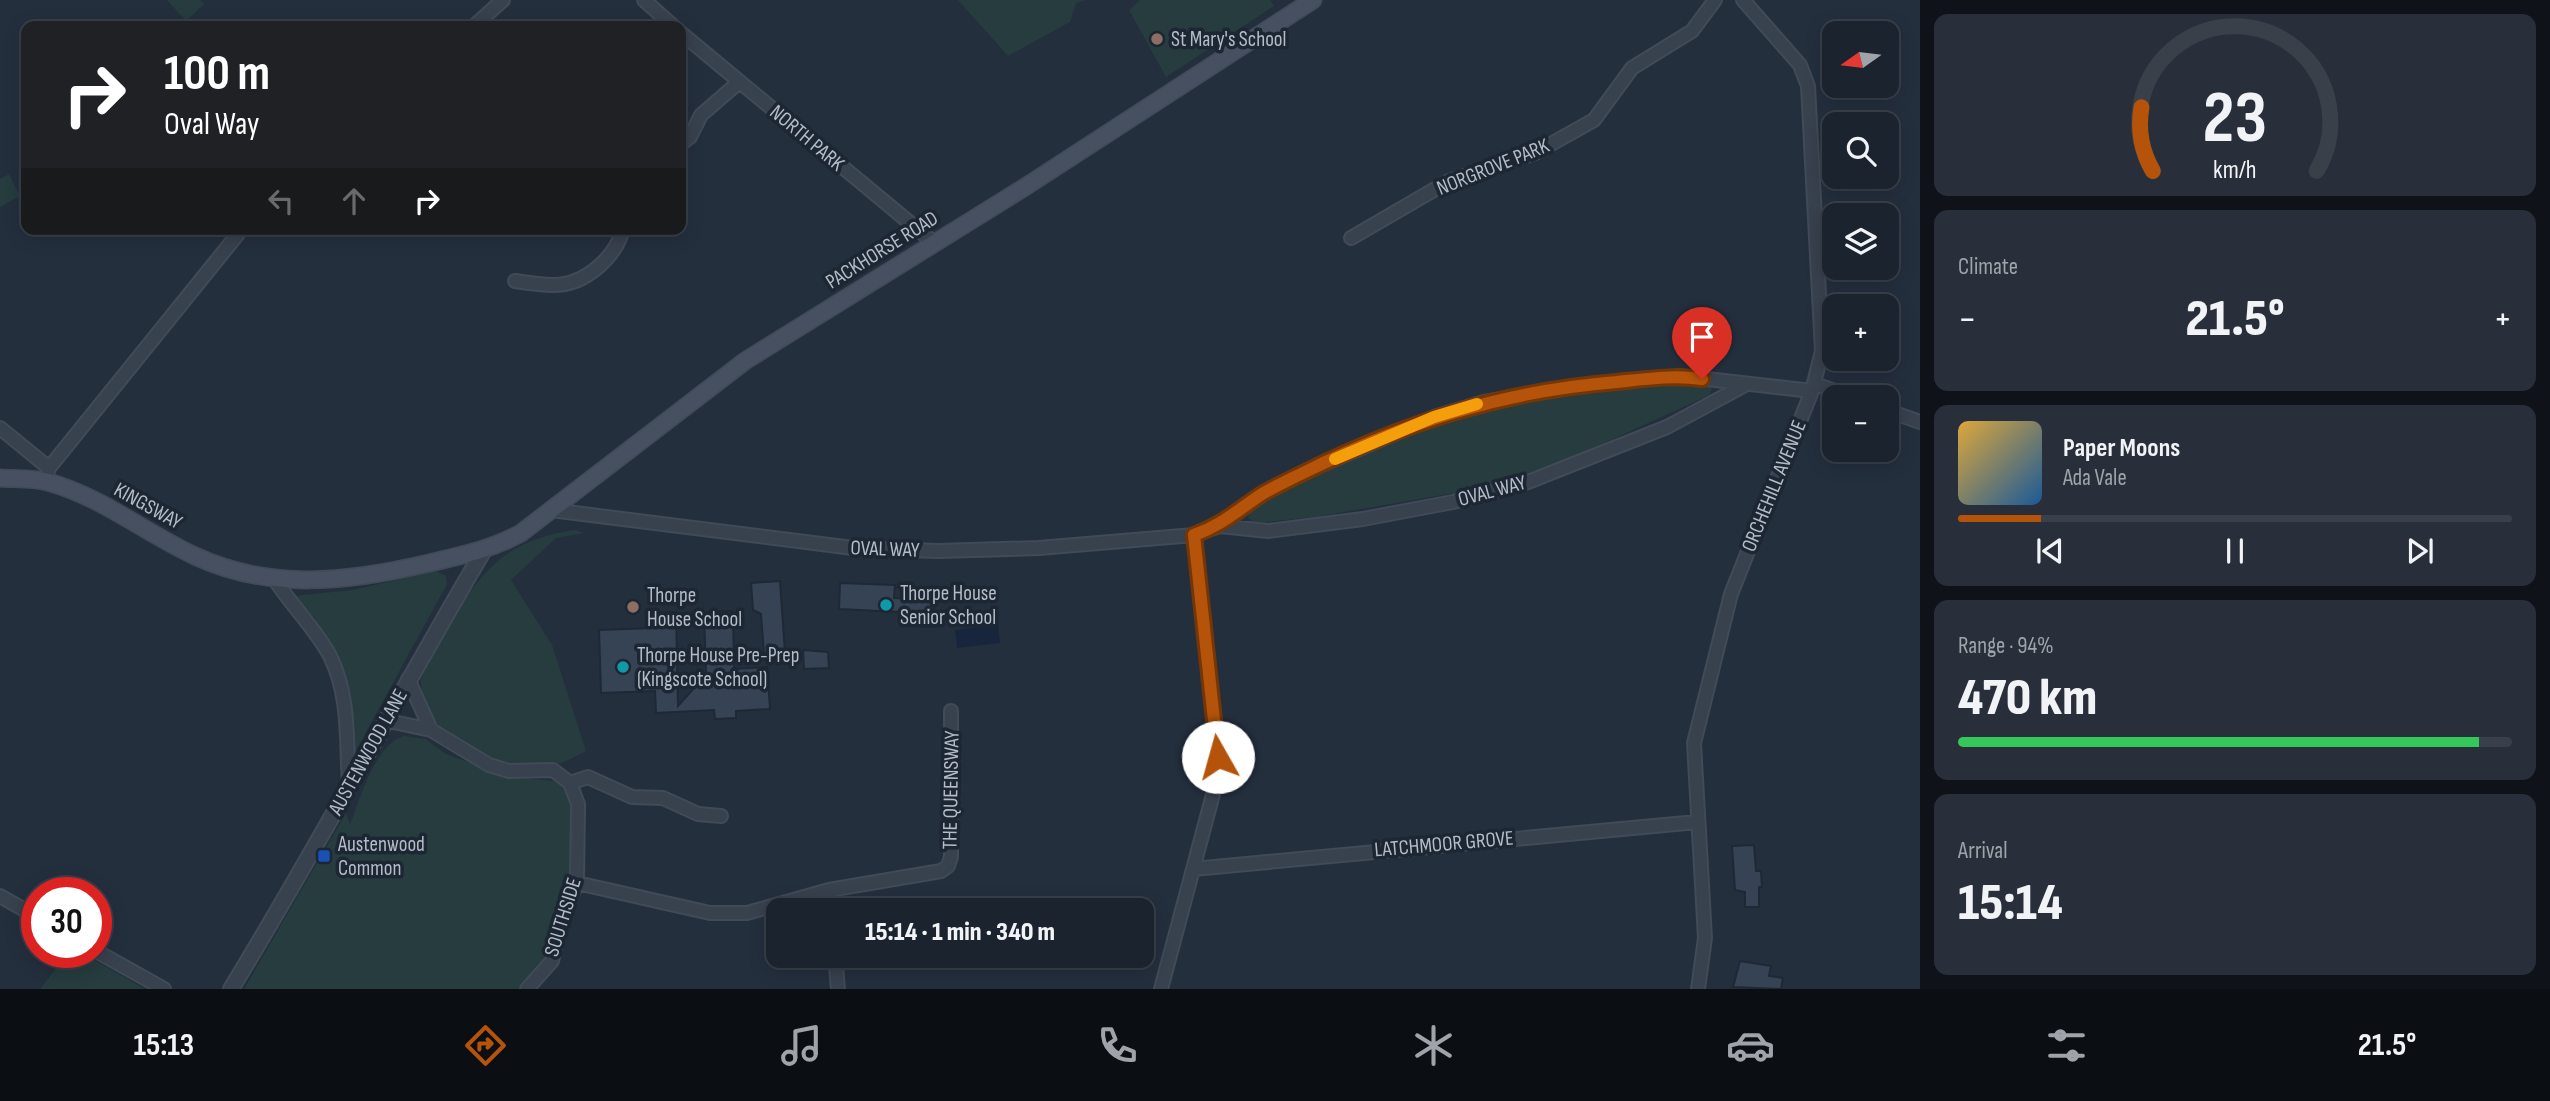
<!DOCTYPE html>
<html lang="en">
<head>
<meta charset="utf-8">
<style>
  :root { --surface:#1b232e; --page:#282f3a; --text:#f1f3f6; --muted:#a0a4aa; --line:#39404a; --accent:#b45309 }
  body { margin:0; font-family:"Sofia Sans Condensed",sans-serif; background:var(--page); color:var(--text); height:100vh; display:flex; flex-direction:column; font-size:26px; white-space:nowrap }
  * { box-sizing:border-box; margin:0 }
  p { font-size:23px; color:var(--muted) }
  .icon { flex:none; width:38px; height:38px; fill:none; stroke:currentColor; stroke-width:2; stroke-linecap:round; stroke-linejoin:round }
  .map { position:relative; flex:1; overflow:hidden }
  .side { display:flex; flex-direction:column; gap:14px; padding:14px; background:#0f1319; width:630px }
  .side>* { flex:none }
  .banner { position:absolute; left:21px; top:21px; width:665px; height:214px; border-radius:14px; box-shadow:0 4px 18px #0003,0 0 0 2px var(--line); background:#202124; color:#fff; overflow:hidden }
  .needle { width:46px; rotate:256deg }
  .buttons { position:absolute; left:1822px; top:21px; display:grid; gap:14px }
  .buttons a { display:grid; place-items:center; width:77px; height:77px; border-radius:14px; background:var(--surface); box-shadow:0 4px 18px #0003,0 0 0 2px var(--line); font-size:35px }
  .speed { position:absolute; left:21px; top:877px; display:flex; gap:14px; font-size:35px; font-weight:700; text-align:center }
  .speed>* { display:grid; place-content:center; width:91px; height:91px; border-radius:50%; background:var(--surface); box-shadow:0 4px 18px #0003,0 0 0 2px var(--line); line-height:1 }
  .speed .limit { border:10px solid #d22; background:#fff; color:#111 }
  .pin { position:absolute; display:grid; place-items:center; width:60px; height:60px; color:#fff; margin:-72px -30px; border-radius:50% 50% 50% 0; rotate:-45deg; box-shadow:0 0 7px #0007 }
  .pin .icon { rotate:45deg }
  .me { position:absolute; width:77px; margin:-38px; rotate:353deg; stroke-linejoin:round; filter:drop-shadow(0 0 5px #0008) }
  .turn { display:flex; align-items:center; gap:24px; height:147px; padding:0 28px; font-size:32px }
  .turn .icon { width:91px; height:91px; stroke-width:2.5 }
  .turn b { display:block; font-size:49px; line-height:60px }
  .lanes { display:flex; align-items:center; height:66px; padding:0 28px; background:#0003; justify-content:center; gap:35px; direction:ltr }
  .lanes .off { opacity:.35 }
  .big { font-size:52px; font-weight:800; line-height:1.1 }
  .side .card { flex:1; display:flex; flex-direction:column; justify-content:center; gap:10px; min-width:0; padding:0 24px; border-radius:14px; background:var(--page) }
  .side .dial { align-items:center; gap:0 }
  .dial svg { height:182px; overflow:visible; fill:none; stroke:var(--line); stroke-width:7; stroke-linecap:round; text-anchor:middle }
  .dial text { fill:var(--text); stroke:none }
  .song { display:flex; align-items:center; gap:21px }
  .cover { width:84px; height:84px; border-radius:10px; background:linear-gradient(135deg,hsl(40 70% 55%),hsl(210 70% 35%)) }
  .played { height:7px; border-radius:4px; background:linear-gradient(90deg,var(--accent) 15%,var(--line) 15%) }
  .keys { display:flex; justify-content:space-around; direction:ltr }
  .heat { display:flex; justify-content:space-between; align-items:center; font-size:38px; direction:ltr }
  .charge { height:10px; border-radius:5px; background:linear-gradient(90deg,#34c759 94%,var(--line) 0) }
  .trip { position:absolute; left:766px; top:898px; width:388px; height:70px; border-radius:14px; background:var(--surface); box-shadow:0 4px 18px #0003,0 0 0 2px var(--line); font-weight:800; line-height:70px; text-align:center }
  .menu { display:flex; height:112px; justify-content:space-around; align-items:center; background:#0b0e12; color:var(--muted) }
  .menu .icon { width:49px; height:49px }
  .menu .current { color:var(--accent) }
  .menu b { font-size:32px; color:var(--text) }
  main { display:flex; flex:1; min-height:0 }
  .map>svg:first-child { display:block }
  .green { fill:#263c3f }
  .water { fill:#17263c }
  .building { fill:#364354; stroke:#1f2835; stroke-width:2 }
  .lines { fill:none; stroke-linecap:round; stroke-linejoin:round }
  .minor-casing { stroke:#414a57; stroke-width:16 }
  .tertiary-casing { stroke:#414a57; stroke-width:18 }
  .secondary-casing { stroke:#414a57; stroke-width:19 }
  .minor { stroke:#38414e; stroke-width:12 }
  .tertiary { stroke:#38414e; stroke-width:14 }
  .secondary { stroke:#465061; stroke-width:16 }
  .route-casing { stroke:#753606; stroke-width:18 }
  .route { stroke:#b45309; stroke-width:12 }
  .slow { stroke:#f59e0b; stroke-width:12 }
  .education-dot { fill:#8d6e63; stroke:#1d2633; stroke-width:2.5 }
  .culture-dot { fill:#0f9aa8; stroke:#1d2633; stroke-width:2.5 }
  .transit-dot { fill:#1a4fb4; stroke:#1d2633; stroke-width:2.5 }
  .labels { text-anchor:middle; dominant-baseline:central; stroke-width:7; stroke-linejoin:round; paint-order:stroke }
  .poi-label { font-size:21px; fill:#b4bcc9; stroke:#1d2633; text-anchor:start }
  .street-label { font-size:21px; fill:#b4bcc9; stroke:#1d2633 }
</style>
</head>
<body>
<main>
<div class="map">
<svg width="1920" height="989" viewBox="0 0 1920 989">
  <rect width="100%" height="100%" fill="#242f3e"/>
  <path class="green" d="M167,0H200L204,4L186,21Z
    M958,0H1086L1076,3L1070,22L1008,56Z
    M1140,0H1270L1274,6L1166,77L1129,10Z
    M9,174L20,196L0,207V179Z
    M1707,384L1712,388L1710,395L1582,453L1527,474L1454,493L1315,517L1256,523L1248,518L1252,507C1407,424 1530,388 1707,384Z
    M575,530L584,533L556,538L511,580L552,645L586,751C576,756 567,762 557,764C506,773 422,743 421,682C421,664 435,649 443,634C480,574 500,541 575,530Z
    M436,571L446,576L447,584L352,758L351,724L315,618L293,596L353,590Z
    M404,736L425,739L446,754L507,776L563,782L574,802L572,874L546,945V969L528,989H244L346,813L350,825C359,800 376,743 404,736Z
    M69,952L85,955L145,989H40Z"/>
  <path class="water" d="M998,625L1000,643L957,648L955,630Z"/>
  <path class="building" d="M780,581L785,653L764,654L761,614L753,610L751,583Z
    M840,583L895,585L894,598L934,600L933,627L901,625L899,612L839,609Z
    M733,611L734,669L767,667L770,709L736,711V718L715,719L714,710L656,713L655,691L601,693L599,630L653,628L652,613L676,612L678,706L706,675L704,612Z
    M803,650L828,652L829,668L804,669Z
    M1754,845L1756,871H1761L1762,887H1759V907H1745V892L1735,890L1732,846Z
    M1740,961L1771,966L1769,976L1783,978L1781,989L1733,987Z"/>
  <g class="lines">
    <g class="minor-casing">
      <path id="minor" d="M644,0L673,26
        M474,26L503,0
        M681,33L933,242
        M681,144L690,137L701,115L738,83
        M1351,238L1449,181L1535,153L1594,120L1632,68L1692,31L1715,0
        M515,281C528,283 541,285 554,285C585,285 616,257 623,229
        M1815,384L1852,397
        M1886,410L1920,422
        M0,428L49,468
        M45,481L49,468L242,229
        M551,510L853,548L938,551L1039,548L1194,535L1220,526L1264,493L1308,471L1434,417L1484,402L1591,384L1680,376L1812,391
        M1220,526L1268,531L1363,519L1453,502L1528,482L1667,427L1745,385
        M273,577C290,604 315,628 330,656C350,696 346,740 349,783
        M408,679L431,730
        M384,720L431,730L489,765L509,771L553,770L570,783L578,804L577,883L560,924L552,961L527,989
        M570,783L588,777L632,797L663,798L698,814L721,816
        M1193,869L1697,822
        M577,883L710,913H747L829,890L941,871L948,866L951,857V711
        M829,890L831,910
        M0,896L37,917
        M96,951L164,989
        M835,956L838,989
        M1161,989L1216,783L1218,757L1194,535
        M1698,989L1705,938L1694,743L1731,594L1812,391L1822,351L1808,86L1800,65L1743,0"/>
    </g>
    <g class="tertiary-casing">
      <path id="tertiary" d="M231,989C319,845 398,696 484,550"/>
    </g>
    <g class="secondary-casing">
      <path id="secondary" d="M0,478C15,479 33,478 48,482C102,497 145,533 195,556C270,591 347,582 425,564C459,556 490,550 521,533L745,361L1025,187L1313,0"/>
    </g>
    <use href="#minor" class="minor"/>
    <use href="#tertiary" class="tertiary"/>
    <use href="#secondary" class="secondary"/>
  </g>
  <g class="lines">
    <g class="route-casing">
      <path id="route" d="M1218,757L1194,535C1222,525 1238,510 1262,494C1276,486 1291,479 1305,472C1406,422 1504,391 1617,382C1645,379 1673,375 1702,379"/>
    </g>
    <use href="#route" class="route"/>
    <path class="slow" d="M1335,459L1434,417L1477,404"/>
  </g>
  <g class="education-dot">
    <circle cx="1157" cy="39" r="7"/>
    <circle cx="633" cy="607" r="7"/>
  </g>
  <g class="culture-dot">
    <circle cx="886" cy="605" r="7"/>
    <circle cx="623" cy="667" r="7"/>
  </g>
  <rect class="transit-dot" x="317" y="849" width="14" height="14" rx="3.5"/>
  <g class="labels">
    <g class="poi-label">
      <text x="1171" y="39">St Mary's School</text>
      <text x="900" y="593">Thorpe House<tspan x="900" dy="24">Senior School</tspan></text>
      <text x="647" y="595">Thorpe<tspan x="647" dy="24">House School</tspan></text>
      <text x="637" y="655">Thorpe House Pre-Prep<tspan x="637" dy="24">(Kingscote School)</tspan></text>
      <text x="338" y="844">Austenwood<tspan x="338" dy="24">Common</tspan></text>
    </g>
    <g class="street-label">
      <text transform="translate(807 138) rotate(40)">NORTH PARK</text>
      <text transform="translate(1493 167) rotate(-22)">NORGROVE PARK</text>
      <text transform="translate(882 250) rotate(-32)">PACKHORSE ROAD</text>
      <text transform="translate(1774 486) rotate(-68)">ORCHEHILL AVENUE</text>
      <text transform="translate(1492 491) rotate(-15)">OVAL WAY</text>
      <text transform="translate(148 506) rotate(29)">KINGSWAY</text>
      <text transform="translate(885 549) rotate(2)">OVAL WAY</text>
      <text transform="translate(368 752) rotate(-61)">AUSTENWOOD LANE</text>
      <text transform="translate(951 790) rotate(-89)">THE QUEENSWAY</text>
      <text transform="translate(1444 844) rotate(-5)">LATCHMOOR GROVE</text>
      <text transform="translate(563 917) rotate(-73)">SOUTHSIDE</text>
    </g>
  </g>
</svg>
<div class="buttons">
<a><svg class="needle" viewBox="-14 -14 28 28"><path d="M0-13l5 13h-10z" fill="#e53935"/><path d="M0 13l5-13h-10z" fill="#a0a4aa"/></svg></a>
<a><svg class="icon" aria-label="search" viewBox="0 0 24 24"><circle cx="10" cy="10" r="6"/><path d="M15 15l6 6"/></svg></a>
<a><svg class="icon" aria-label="layers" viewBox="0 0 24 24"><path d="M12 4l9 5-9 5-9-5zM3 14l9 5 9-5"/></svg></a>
<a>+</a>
<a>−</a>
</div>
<div class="speed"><div class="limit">30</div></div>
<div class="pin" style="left:1702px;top:379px;background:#d93025"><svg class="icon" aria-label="arrive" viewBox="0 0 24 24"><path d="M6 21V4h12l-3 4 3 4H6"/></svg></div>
<svg class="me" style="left:1218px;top:757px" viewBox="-20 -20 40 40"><circle r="19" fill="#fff"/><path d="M0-13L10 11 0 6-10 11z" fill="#b45309"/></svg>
<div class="trip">15:14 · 1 min · 340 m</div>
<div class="banner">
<div class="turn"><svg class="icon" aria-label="right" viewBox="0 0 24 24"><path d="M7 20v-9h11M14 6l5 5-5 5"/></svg><div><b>100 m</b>Oval Way</div></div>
<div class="lanes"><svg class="icon off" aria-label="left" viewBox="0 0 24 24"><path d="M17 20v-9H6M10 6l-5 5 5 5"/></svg><svg class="icon off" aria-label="ahead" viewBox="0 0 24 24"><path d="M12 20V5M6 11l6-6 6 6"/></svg><svg class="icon" aria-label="right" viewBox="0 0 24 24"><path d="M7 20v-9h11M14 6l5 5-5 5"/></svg></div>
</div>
</div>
<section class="side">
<div class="card dial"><svg viewBox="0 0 100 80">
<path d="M14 69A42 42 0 1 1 86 69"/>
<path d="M14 69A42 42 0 0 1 9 41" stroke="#b45309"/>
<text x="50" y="56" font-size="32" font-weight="700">23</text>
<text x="50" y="72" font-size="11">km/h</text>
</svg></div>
<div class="card"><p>Climate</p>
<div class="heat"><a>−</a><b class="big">21.5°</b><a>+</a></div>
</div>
<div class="card">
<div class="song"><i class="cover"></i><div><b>Paper Moons</b><p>Ada Vale</p></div></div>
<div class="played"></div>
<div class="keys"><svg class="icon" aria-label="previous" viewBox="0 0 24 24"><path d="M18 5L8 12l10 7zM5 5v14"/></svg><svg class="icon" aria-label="pause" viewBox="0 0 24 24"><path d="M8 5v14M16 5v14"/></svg><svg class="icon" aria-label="next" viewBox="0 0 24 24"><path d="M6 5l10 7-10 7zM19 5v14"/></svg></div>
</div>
<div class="card"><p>Range · 94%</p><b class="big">470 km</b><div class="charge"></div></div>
<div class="card"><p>Arrival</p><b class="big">15:14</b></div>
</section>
</main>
<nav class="menu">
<b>15:13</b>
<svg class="icon current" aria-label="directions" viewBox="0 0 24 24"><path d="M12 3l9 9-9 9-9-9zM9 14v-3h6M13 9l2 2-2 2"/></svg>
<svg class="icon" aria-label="music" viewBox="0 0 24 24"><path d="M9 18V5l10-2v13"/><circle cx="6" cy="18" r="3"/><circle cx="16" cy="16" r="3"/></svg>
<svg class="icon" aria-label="phone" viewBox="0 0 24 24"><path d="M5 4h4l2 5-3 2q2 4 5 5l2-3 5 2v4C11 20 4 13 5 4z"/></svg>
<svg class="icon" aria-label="climate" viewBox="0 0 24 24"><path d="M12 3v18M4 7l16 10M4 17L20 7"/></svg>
<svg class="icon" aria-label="car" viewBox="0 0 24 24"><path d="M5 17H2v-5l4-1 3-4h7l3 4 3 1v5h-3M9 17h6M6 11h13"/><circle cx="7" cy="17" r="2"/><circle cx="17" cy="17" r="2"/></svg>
<svg class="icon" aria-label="filters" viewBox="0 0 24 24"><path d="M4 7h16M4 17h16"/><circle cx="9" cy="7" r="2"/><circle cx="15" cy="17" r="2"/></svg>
<b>21.5°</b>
</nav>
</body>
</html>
